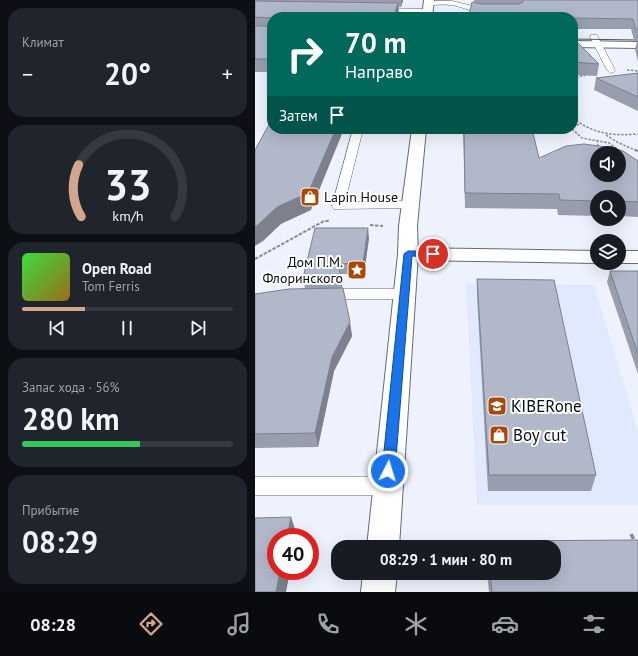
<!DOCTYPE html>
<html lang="ru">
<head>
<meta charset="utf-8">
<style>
  :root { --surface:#171b24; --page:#20242c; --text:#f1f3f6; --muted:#9ea1a6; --line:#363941; --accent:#d1a68b }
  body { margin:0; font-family:"PT Sans",sans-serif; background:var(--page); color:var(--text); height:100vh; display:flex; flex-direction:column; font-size:15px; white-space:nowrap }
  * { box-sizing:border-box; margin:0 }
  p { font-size:13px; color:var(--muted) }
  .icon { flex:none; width:22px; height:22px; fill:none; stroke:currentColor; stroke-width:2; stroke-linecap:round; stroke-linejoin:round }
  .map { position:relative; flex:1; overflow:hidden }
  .details { display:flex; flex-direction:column; gap:8px; padding:8px; background:#0d0f14; width:255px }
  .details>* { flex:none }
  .guide { position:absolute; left:12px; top:12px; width:311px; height:122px; border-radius:16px; box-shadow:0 4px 16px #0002; background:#00695c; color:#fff; overflow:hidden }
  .tools { position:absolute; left:335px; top:146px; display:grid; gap:8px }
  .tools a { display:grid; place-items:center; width:36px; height:36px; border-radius:50%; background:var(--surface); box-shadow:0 4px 16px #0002; font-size:20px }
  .speed { position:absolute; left:12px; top:528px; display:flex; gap:8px; font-size:20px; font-weight:700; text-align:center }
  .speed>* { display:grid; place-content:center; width:52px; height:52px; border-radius:50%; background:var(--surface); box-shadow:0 4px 16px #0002; line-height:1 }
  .speed .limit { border:6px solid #d22; background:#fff; color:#111 }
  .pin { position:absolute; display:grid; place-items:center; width:34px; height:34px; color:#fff; margin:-17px; border:2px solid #fff; border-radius:50%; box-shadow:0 1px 4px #0007 }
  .me { position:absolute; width:44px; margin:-22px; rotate:5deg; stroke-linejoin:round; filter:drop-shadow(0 0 3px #0008) }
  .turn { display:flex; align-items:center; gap:14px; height:84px; padding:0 12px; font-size:18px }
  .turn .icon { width:52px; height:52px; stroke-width:2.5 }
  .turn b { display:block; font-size:28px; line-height:34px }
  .then { display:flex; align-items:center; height:38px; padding:0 12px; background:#0003; gap:8px; font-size:15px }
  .big { font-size:30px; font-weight:700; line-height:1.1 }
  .details .widget { flex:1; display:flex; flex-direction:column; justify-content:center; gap:6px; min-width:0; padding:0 14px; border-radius:16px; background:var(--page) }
  .details .dial { align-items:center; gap:0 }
  .dial svg { height:104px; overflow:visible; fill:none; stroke:var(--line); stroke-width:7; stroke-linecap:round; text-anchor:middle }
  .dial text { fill:var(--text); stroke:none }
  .song { display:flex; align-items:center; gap:12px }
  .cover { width:48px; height:48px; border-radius:6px; background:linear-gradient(135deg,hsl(120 70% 55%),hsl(40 70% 35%)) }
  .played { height:4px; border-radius:2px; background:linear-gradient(90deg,var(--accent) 30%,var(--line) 30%) }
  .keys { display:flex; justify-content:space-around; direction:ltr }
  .heat { display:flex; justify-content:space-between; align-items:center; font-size:22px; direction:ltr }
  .charge { height:6px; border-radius:3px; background:linear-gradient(90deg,#34c759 56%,var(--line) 0) }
  .trip { position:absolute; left:76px; top:540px; width:230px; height:40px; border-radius:16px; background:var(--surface); box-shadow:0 4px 16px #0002; font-weight:700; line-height:40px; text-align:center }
  .menu { display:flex; height:64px; justify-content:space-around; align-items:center; background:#090b0e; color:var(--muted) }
  .menu .icon { width:28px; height:28px }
  .menu .active { color:var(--accent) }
  .menu b { font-size:18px; color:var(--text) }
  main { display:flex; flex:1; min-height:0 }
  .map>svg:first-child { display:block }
  .built { fill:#e0e9fd }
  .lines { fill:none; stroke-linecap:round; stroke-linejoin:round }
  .service-casing { stroke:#646a7a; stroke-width:1 }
  .minor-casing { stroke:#646a7a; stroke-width:2 }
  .tertiary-casing { stroke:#646a7a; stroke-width:2 }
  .path-far2 { stroke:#878a93; stroke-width:1.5; stroke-dasharray:2.5 1.5; stroke-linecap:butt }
  .path-far1 { stroke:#878a93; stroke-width:2; stroke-dasharray:3.5 1.5; stroke-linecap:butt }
  .path { stroke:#878a93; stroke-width:3.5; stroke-dasharray:5.5 3; stroke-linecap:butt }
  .service { fill:#fff; fill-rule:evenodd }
  .minor { fill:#fff; fill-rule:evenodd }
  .tertiary { fill:#fff; fill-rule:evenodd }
  .tram { stroke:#50545b; stroke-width:1 }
  .wall { fill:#989eae }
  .shaded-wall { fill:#7c818d }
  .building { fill:#b1b8ca; stroke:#7c818d; fill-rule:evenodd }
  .route { fill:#1a73e8; stroke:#114b97 }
  .labels { text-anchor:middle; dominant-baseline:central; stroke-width:4; stroke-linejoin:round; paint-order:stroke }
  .poi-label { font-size:14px; fill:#0a0d13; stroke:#fff; text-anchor:start }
  .near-poi-label { font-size:17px; fill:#0a0d13; stroke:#fff; text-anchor:start }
</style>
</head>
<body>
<main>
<section class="details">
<div class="widget"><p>Климат</p>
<div class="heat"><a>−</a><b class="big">20°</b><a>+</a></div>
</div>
<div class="widget dial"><svg viewBox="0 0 100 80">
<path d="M14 69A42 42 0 1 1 86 69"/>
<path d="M14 69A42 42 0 0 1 12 29" stroke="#d1a68b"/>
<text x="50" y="56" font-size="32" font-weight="700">33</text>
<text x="50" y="72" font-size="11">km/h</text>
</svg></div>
<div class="widget">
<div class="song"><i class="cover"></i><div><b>Open Road</b><p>Tom Ferris</p></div></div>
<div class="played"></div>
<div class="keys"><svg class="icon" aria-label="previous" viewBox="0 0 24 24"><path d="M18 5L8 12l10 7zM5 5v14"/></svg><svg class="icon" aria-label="pause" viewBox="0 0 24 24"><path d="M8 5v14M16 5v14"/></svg><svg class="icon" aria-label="next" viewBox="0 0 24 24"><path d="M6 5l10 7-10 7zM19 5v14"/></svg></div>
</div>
<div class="widget"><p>Запас хода · 56%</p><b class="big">280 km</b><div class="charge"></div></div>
<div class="widget"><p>Прибытие</p><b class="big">08:29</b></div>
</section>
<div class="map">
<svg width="383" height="592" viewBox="0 0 383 592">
  <rect width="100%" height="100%" fill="#eef2fd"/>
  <path class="built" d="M211,284L339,285L383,431V505H222Z"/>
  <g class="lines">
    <g class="service-casing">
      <path id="service" d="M197,1L239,11C228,19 209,6 196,5C189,4 181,5 174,5L171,3L174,1Z
        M123,8L173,9L176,11L173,13L121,11L120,10Z
        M336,35H342L343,37L360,70L359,72L356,73L352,70L335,37Z
        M98,129H108L90,202L156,201L160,202L162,205L160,208L79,209L77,206Z
        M69,289H149L154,291L156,294L154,297L149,299H69L64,297L62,294L64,291Z
        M0,477H132L139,480L142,486L139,492L132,495H0Z"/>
    </g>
    <g class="minor-casing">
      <path id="minor" d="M153,248L342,251V263L153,260L146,258L143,254L146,250Z
        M364,251H383V263H364Z"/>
    </g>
    <g class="tertiary-casing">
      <path id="tertiary" d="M169,0H179L177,17H167Z
        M318,41L383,42V48L318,47Z
        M157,129H171L162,226L163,254L144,547H112L143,254L144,226Z
        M108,573H142L140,592H106Z"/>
    </g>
    <path class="path-far2" d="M372,70L383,71
      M318,80L322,77L331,75
      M318,118C338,134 358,136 383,134
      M318,127L324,124
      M317,129L327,138L354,143L365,151
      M351,135L362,142L382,151
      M342,140L344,151"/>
    <path class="path-far1" d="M344,150V153
      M364,150L367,152
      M380,150L383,151
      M115,225L128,226
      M0,259L69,221H74"/>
    <path class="path" d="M376,534L380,542"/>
    <use href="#service" class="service"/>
    <use href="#minor" class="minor"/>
    <use href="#tertiary" class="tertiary"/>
    <path class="tram" d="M318,39L383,40"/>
  </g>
  <path class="wall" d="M0,0H148L146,7H143L144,14L17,17V72H0Z
    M219,0H383V62L380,49L382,41L379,40L376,29H318V17H214L219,3Z
    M318,38L344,64L342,76L318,75Z
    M383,73V111L339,90L341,78Z
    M208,129H277L284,158L383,161V217L364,216V197H342V216L303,215L302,209L210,208Z
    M114,238L109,274H85L97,336L79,371L63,447L0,448V294L50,288L48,278Z
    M355,271H383V374L352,282Z
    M222,279L341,475L336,491H233L222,295Z
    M383,540V592H234L232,573H299V547H232L233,541Z"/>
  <path class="shaded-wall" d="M146,0H148L146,7Z
    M143,3L144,14L143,17H136Z
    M81,129H89L56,210L26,224L8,241L0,246V227Z
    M113,228L114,238L109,274L108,263Z
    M95,322L97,336L79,371L63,447L60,433L77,357Z
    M36,517L42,535L41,537H32Z
    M25,571H35L31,592H21Z"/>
  <path class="building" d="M268,0H383V30H381L378,19L318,18V17H269L214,15L217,2L226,4H264L268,2Z
    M0,1L143,3L139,16L136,17H17V59H0V26H15L16,24V18L0,17Z
    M318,38L344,64L318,62Z
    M383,73V97L341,78Z
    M17,119V129H81L53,193L22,207L4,224L0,227V150Z
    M209,129H277L284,158L311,146L329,144L351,147L368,151L383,161V202L364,201V197H342V201L305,200L304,194L210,193ZM342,153H364V175H342Z
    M60,228H113L108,263L83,264L86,278H48Z
    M355,271H383V354Z
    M222,279L299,280L341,475H234Z
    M88,288L95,322L77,357L60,433L0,434V294L34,289Z
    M36,517L32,537H21V571H25L21,592H0V518Z
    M383,540V592H237L235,573H299V547H233V541Z"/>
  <path class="route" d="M153,251H178L182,254L178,257L157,256L140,471L138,475L133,476L129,475L127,471L149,254Z"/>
  <defs>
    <g id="shop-square" transform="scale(1)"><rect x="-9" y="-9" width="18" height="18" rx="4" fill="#aa4808" stroke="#fff"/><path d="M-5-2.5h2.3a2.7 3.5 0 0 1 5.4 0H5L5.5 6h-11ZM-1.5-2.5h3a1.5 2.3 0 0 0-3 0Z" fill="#fff"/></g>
    <g id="sight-square" transform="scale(1)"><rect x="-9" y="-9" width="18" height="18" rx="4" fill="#aa4808" stroke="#fff"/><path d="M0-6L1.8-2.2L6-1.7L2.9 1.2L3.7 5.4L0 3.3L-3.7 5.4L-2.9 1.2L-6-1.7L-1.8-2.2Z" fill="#fff"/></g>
    <g id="school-square" transform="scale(1)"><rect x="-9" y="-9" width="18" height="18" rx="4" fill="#aa4808" stroke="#fff"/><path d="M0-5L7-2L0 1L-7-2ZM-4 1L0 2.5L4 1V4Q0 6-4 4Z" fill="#fff"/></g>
  </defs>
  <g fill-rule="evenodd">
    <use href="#shop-square" x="55" y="197"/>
    <use href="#sight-square" x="102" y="270"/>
    <use href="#school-square" x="242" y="406"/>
    <use href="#shop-square" x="244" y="435"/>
  </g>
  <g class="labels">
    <g class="poi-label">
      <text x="69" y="197">Lapin House</text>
      <text x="88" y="262" text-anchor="end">Дом П.М.<tspan x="88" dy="16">Флоринского</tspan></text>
    </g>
    <g class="near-poi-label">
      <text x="256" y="406">KIBERone</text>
      <text x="258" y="435">Boy cut</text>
    </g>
  </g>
</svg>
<div class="tools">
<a><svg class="icon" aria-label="sound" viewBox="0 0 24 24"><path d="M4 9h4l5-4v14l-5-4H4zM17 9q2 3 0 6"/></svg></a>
<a><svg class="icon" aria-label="search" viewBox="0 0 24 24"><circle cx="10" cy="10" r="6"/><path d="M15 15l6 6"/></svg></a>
<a><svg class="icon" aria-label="layers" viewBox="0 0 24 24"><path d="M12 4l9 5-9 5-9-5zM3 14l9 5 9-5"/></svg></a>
</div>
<div class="speed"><div class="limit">40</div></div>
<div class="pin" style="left:178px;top:254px;background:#d93025"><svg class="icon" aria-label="arrive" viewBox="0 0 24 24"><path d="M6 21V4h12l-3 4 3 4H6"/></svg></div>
<svg class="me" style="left:133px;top:471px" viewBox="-20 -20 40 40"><circle r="17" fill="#1a73e8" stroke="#fff" stroke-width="3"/><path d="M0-11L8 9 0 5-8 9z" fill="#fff"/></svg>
<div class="trip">08:29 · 1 мин · 80 m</div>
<div class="guide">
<div class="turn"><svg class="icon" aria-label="right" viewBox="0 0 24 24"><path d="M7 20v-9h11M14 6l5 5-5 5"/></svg><div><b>70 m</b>Направо</div></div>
<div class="then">Затем<svg class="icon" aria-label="arrive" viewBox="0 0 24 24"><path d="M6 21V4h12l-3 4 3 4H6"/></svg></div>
</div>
</div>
</main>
<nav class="menu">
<b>08:28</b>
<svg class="icon active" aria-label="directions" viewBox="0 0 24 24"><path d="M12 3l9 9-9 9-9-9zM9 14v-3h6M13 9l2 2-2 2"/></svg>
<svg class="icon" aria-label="music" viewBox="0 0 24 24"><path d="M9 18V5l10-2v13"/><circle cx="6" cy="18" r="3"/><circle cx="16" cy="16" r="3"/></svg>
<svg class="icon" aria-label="phone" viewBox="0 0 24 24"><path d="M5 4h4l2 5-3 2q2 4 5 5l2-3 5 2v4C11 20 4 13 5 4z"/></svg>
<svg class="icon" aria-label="climate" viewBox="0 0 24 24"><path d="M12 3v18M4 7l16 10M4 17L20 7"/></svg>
<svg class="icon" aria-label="car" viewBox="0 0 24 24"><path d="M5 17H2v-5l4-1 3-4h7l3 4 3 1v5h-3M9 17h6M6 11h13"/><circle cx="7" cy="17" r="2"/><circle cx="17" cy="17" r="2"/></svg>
<svg class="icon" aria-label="filters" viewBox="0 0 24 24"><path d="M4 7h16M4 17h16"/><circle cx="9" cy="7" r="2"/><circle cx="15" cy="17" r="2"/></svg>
</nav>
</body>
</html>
